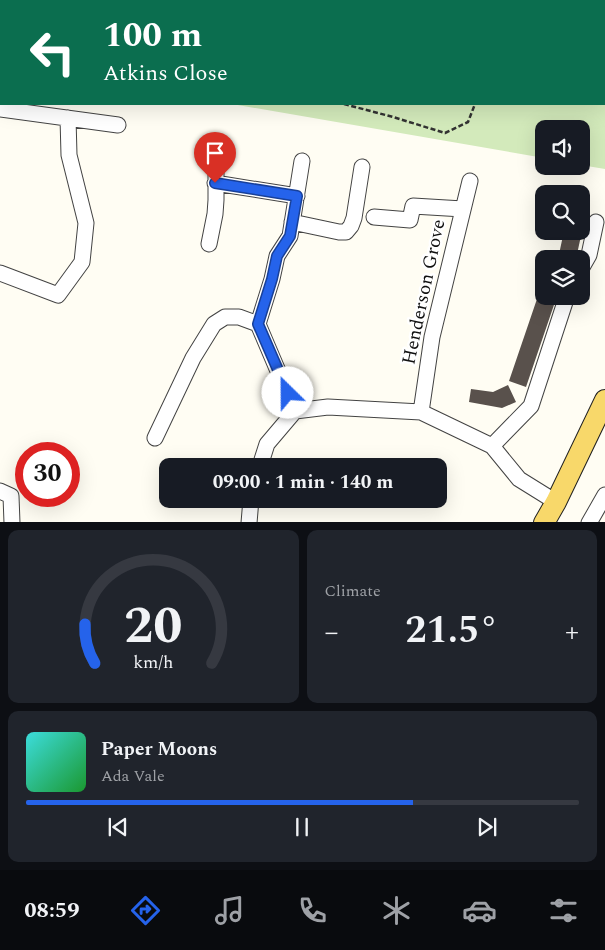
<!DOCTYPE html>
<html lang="en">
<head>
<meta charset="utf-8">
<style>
  :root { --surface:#171b24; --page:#20242c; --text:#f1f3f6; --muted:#9ea1a6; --line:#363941; --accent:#2563eb }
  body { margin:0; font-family:Spectral,serif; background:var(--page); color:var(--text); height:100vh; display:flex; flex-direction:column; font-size:19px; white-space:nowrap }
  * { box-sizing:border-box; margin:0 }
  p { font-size:16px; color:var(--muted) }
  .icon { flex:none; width:28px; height:28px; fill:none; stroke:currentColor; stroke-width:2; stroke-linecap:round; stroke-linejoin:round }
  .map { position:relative; height:522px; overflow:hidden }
  .panel { display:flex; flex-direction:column; gap:8px; padding:8px; background:#0d0f14; flex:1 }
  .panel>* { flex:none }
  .banner { position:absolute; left:0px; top:0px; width:605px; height:105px; box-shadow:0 5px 20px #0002; background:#0b6e4f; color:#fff; overflow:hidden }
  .controls { position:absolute; left:535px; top:120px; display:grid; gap:10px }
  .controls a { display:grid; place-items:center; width:55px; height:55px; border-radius:10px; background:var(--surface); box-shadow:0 5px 20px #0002; font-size:25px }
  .speed { position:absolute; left:15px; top:442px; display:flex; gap:10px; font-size:25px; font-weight:700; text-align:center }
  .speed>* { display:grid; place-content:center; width:65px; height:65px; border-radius:50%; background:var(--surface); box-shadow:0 5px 20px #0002; line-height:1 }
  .speed .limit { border:8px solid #d22; background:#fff; color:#111 }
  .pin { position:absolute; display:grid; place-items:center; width:42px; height:42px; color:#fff; margin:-51px -21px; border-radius:50% 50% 50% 0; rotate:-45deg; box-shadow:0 0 5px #0007 }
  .pin .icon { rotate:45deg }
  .me { position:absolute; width:55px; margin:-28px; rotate:337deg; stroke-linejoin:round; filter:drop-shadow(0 0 4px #0008) }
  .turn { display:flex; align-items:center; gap:18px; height:105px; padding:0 20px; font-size:22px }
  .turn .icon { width:65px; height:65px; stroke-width:2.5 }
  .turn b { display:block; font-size:35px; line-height:42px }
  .big { font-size:38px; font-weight:700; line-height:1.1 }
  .panel .widget { flex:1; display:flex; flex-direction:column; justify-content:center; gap:8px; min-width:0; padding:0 18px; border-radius:10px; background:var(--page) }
  .panel .dial { align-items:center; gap:0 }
  .dial svg { height:130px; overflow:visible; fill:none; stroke:var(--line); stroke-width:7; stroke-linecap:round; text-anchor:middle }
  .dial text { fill:var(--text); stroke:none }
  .song { display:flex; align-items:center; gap:15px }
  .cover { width:60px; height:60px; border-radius:8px; background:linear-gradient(135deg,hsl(180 70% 55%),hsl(130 70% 35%)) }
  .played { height:5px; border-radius:2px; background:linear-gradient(90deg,var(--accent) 70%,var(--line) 70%) }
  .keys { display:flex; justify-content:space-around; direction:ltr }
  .heat { display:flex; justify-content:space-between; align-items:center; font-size:28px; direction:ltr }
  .panel .tiles { flex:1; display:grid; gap:8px; grid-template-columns:1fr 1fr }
  .widget:last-child { grid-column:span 2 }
  .trip { position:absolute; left:159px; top:458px; width:288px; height:50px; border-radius:10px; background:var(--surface); box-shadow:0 5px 20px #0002; font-weight:700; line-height:50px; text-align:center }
  .menu { display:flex; height:80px; justify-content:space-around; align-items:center; background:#090b0e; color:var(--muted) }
  .menu .icon { width:35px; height:35px }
  .menu .selected { color:var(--accent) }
  .menu b { font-size:22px; color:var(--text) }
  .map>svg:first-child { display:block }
  .green { fill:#d3eabb }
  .building { fill:#59514c }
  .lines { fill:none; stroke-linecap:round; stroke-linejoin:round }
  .minor-casing { stroke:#434343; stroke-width:17 }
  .major-casing { stroke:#212121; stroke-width:22 }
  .path { stroke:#323232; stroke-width:2.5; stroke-dasharray:5 2.5; stroke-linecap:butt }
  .minor { stroke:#fff; stroke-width:15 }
  .major { stroke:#f8d86a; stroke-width:20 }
  .route-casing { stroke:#184099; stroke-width:12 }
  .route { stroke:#2563eb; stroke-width:9 }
  .labels { text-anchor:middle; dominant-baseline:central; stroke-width:5; stroke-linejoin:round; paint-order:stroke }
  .street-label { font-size:19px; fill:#101010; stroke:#fff }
</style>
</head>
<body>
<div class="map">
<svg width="605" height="523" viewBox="0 0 605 523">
  <rect width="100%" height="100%" fill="#fffdf3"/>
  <path class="green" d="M25,0H605V169L581,165V129H544V158L232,104H604V1H25Z"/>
  <path class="building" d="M564,231H582L576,259H558Z
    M538,296H557L526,387L509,381Z
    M508,385L516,402L502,408L469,402L471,389L493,392Z"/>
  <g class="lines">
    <g class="minor-casing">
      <path id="minor" d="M0,109L118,125
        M215,183L297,196
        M374,217L410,220L413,206L463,209
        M292,222L339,232H346L351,226L354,218L362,167
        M209,244L215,214L216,200V156
        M581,269L589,255L596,222
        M0,273L58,295L82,262L86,223L69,155L68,118
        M295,411L258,324L272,279L277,256L290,236L302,161
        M421,412L432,337L470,181
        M155,438L193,358L214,324L225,317H239L258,324
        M492,446L531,406L567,296
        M260,466L267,444L295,411L328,407L421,412L492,446L519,479L556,502
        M0,491L11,496L12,523
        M249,523L251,499
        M589,523L605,495"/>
    </g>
    <g class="major-casing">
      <path id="major" d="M544,523L556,502L605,400"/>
    </g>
    <path class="path" d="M99,0L106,1
      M143,0V1
      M390,1V0
      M510,1V0
      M344,104L393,117L445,133L468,122L475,104"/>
    <use href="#minor" class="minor"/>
    <use href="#major" class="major"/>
  </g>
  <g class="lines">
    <g class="route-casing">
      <path id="route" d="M215,183L297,196L290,236L277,256L272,279L258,324L288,393"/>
    </g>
    <use href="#route" class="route"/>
  </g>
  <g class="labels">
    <g class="street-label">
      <text transform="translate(424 292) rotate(-78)">Henderson Grove</text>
    </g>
  </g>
</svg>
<div class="controls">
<a><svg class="icon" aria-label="sound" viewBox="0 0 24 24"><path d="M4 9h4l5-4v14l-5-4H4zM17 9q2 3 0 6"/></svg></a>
<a><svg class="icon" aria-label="search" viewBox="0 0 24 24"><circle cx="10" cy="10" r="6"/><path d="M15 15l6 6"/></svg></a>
<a><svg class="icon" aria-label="layers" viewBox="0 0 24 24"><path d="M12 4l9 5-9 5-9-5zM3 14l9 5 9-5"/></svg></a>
</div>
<div class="speed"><div class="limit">30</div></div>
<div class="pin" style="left:215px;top:183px;background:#d93025"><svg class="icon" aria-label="arrive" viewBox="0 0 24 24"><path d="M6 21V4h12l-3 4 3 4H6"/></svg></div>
<svg class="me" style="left:288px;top:393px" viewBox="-20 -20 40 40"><circle r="19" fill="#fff"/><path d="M0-13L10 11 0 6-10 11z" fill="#2563eb"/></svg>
<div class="trip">09:00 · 1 min · 140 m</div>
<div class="banner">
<div class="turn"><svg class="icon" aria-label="left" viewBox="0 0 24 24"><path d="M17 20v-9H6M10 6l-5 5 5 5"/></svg><div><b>100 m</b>Atkins Close</div></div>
</div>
</div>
<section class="panel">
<div class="tiles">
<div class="widget dial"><svg viewBox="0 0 100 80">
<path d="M14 69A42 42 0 1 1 86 69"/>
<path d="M14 69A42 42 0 0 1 8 45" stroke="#2563eb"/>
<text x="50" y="56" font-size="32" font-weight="700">20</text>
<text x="50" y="72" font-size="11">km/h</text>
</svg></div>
<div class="widget"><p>Climate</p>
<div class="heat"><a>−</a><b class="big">21.5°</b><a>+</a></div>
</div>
<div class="widget">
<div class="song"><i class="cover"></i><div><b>Paper Moons</b><p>Ada Vale</p></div></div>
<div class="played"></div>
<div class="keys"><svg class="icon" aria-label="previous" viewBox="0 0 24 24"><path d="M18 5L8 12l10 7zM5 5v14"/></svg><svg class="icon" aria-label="pause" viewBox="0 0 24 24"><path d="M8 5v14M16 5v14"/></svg><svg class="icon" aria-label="next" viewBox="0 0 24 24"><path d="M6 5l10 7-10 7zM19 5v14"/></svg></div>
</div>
</div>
</section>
<nav class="menu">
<b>08:59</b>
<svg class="icon selected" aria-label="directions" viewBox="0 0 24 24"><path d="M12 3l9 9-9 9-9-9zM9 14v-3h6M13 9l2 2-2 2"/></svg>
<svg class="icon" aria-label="music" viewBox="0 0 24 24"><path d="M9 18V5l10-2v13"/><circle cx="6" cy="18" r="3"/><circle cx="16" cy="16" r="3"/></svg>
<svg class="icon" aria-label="phone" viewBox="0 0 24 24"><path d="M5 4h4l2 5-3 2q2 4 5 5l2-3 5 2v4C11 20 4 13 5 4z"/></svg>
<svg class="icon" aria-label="climate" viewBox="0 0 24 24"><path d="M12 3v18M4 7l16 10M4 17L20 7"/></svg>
<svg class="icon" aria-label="car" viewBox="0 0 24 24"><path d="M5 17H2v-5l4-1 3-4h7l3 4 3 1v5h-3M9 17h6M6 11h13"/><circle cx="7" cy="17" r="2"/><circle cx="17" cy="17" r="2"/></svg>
<svg class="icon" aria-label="filters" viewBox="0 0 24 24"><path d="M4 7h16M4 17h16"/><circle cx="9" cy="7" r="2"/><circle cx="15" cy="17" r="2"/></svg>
</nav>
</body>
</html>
